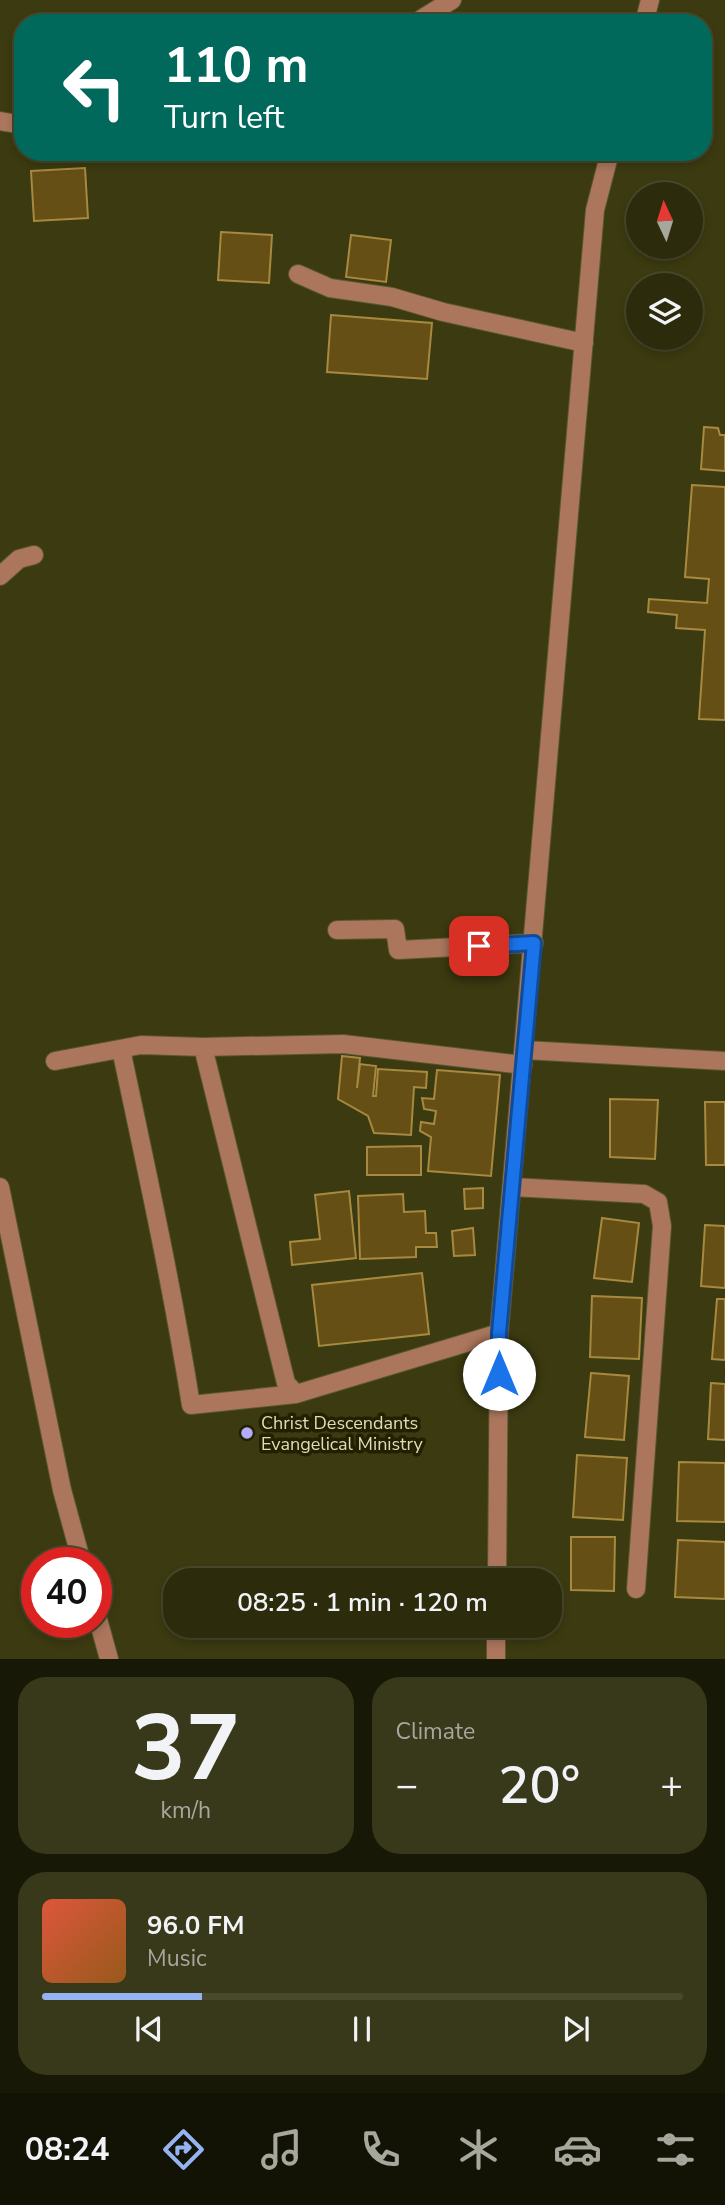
<!DOCTYPE html>
<html lang="en">
<head>
<meta charset="utf-8">
<style>
  :root { --surface:#2c2c0c; --page:#38381a; --text:#f1f3f6; --muted:#a6a79d; --line:#48482d; --accent:#95b2f1 }
  body { margin:0; font-family:"Nunito Sans",sans-serif; background:var(--page); color:var(--text); height:100vh; display:flex; flex-direction:column; font-size:26px; white-space:nowrap }
  * { box-sizing:border-box; margin:0 }
  p { font-size:23px; color:var(--muted) }
  .icon { flex:none; width:38px; height:38px; fill:none; stroke:currentColor; stroke-width:2; stroke-linecap:round; stroke-linejoin:round }
  .map { position:relative; height:1659px; overflow:hidden }
  .details { display:flex; flex-direction:column; gap:18px; padding:18px; background:#181807; flex:1 }
  .details>* { flex:none }
  .top-card { position:absolute; left:14px; top:14px; width:698px; height:147px; border-radius:28px; box-shadow:0 4px 10px #0003,0 0 0 2px var(--line); background:#00695c; color:#fff; overflow:hidden }
  .needle { width:46px; rotate:356deg }
  .buttons { position:absolute; left:626px; top:182px; display:grid; gap:14px }
  .buttons a { display:grid; place-items:center; width:77px; height:77px; border-radius:50%; background:var(--surface); box-shadow:0 4px 10px #0003,0 0 0 2px var(--line); font-size:35px }
  .speed { position:absolute; left:21px; top:1547px; display:flex; gap:14px; font-size:35px; font-weight:700; text-align:center }
  .speed>* { display:grid; place-content:center; width:91px; height:91px; border-radius:50%; background:var(--surface); box-shadow:0 4px 10px #0003,0 0 0 2px var(--line); line-height:1 }
  .speed .limit { border:10px solid #d22; background:#fff; color:#111 }
  .pin { position:absolute; display:grid; place-items:center; width:60px; height:60px; color:#fff; margin:-30px; border-radius:14px; box-shadow:0 4px 10px #0006 }
  .me { position:absolute; width:77px; margin:-38px; rotate:0deg; stroke-linejoin:round; filter:drop-shadow(0 0 5px #0008) }
  .turn { display:flex; align-items:center; gap:24px; height:147px; padding:0 35px; font-size:32px }
  .turn .icon { width:91px; height:91px; stroke-width:2.5 }
  .turn b { display:block; font-size:49px; line-height:60px }
  .big { font-size:52px; font-weight:600; line-height:1.1 }
  .details .widget { flex:1; display:flex; flex-direction:column; justify-content:center; gap:10px; min-width:0; padding:0 24px; border-radius:28px; background:var(--page) }
  .details .dial { align-items:center; gap:0 }
  .dial b { font-size:91px; line-height:1 }
  .song { display:flex; align-items:center; gap:21px }
  .cover { width:84px; height:84px; border-radius:10px; background:linear-gradient(135deg,hsl(10 70% 55%),hsl(30 70% 35%)) }
  .played { height:7px; border-radius:4px; background:linear-gradient(90deg,var(--accent) 25%,var(--line) 25%) }
  .keys { display:flex; justify-content:space-around; direction:ltr }
  .heat { display:flex; justify-content:space-between; align-items:center; font-size:38px; direction:ltr }
  .details .tiles { flex:1; display:grid; gap:18px; grid-template-columns:1fr 1fr }
  .widget:last-child { grid-column:span 2 }
  .trip { position:absolute; left:163px; top:1568px; width:399px; height:70px; border-radius:28px; background:var(--surface); box-shadow:0 4px 10px #0003,0 0 0 2px var(--line); font-weight:600; line-height:70px; text-align:center }
  .dock { display:flex; height:112px; justify-content:space-around; align-items:center; background:#121205; color:var(--muted) }
  .dock .icon { width:49px; height:49px }
  .dock .active { color:var(--accent) }
  .dock b { font-size:32px; color:var(--text) }
  .map>svg:first-child { display:block }
  .building { fill:#654f14; stroke:#a7893f; stroke-width:2 }
  .lines { fill:none; stroke-linecap:round; stroke-linejoin:round }
  .minor-casing { stroke:#58572e; stroke-width:20 }
  .minor { stroke:#ab765c; stroke-width:18 }
  .route-casing { stroke:#114b97; stroke-width:18 }
  .route { stroke:#1a73e8; stroke-width:12 }
  .poi-dot { fill:#b3adf9; stroke:#222001; stroke-width:2.5 }
  .labels { text-anchor:middle; dominant-baseline:central; stroke-width:7; stroke-linejoin:round; paint-order:stroke }
  .poi-label { font-size:18px; fill:#ddddb8; stroke:#222001; text-anchor:start }
</style>
</head>
<body>
<div class="map">
<svg width="725" height="1659" viewBox="0 0 725 1659">
  <rect width="100%" height="100%" fill="#3b3a10"/>
  <path class="building" d="M85,168L88,218L34,221L31,171Z
    M221,232L272,235L269,283L218,280Z
    M351,235L391,240L386,282L346,277Z
    M331,315L432,323L427,379L327,372Z
    M704,427L718,428L720,435H725V471L701,469Z
    M692,485L725,487V720L699,719L705,630L676,628L677,615L648,612L649,599L707,603L709,579L685,577Z
    M342,1056L360,1058L357,1088L360,1064L376,1066L373,1096H376L378,1069L427,1072L426,1088L414,1087L411,1135L374,1133L368,1116L338,1099Z
    M437,1070L500,1075L491,1176L428,1171L431,1137L420,1131L421,1122L434,1124L436,1111L424,1109L422,1098L434,1099Z
    M610,1099L658,1100L655,1159L610,1157Z
    M705,1102H725V1165H706Z
    M421,1146V1175H367V1147Z
    M483,1188V1208L465,1209L464,1189Z
    M349,1191L356,1258L292,1265L290,1242L320,1239L315,1195Z
    M403,1194L404,1212L425,1211L426,1233H436L437,1247H416V1257L360,1259L358,1196Z
    M602,1218L639,1223L632,1282L594,1278Z
    M705,1225L725,1226V1288L701,1286Z
    M473,1228L475,1255L454,1256L452,1231Z
    M422,1273L429,1334L319,1346L312,1285Z
    M592,1296L642,1298L639,1359L590,1357Z
    M717,1299H725V1360L712,1359Z
    M591,1373L629,1376L624,1440L585,1437Z
    M711,1383L725,1384V1440L708,1439Z
    M577,1455L627,1458L623,1520L573,1517Z
    M679,1462L725,1463V1522L677,1521Z
    M571,1537H615L614,1591L571,1590Z
    M678,1540L725,1542V1599L675,1597Z"/>
  <g class="lines">
    <g class="minor-casing">
      <path id="minor" d="M415,23L452,0
        M644,23L650,0
        M0,121L23,125
        M298,274L330,288L392,297L443,312L584,343
        M0,576L19,559L34,555
        M337,930L395,929L398,950L534,943
        M203,1047L286,1383L296,1394L499,1333
        M121,1049C146,1167 172,1285 191,1405L296,1394
        M524,1050L725,1061
        M55,1061L141,1045L203,1047L343,1044L523,1065
        M0,1187L62,1490L82,1563
        M512,1187L644,1194L658,1202L662,1226L636,1589
        M497,1580L499,1333L595,210L610,152
        M96,1612L109,1659
        M496,1659V1626"/>
    </g>
    <use href="#minor" class="minor"/>
  </g>
  <g class="lines">
    <g class="route-casing">
      <path id="route" d="M479,946L534,943L499,1333V1374"/>
    </g>
    <use href="#route" class="route"/>
  </g>
  <circle class="poi-dot" cx="247" cy="1433" r="7"/>
  <g class="labels">
    <g class="poi-label">
      <text x="261" y="1423">Christ Descendants<tspan x="261" dy="21">Evangelical Ministry</tspan></text>
    </g>
  </g>
</svg>
<div class="buttons">
<a><svg class="needle" viewBox="-14 -14 28 28"><path d="M0-13l5 13h-10z" fill="#e53935"/><path d="M0 13l5-13h-10z" fill="#a6a79d"/></svg></a>
<a><svg class="icon" aria-label="layers" viewBox="0 0 24 24"><path d="M12 4l9 5-9 5-9-5zM3 14l9 5 9-5"/></svg></a>
</div>
<div class="speed"><div class="limit">40</div></div>
<div class="pin" style="left:479px;top:946px;background:#d93025"><svg class="icon" aria-label="arrive" viewBox="0 0 24 24"><path d="M6 21V4h12l-3 4 3 4H6"/></svg></div>
<svg class="me" style="left:499px;top:1374px" viewBox="-20 -20 40 40"><circle r="19" fill="#fff"/><path d="M0-13L10 11 0 6-10 11z" fill="#1a73e8"/></svg>
<div class="trip">08:25 · 1 min · 120 m</div>
<div class="top-card">
<div class="turn"><svg class="icon" aria-label="left" viewBox="0 0 24 24"><path d="M17 20v-9H6M10 6l-5 5 5 5"/></svg><div><b>110 m</b>Turn left</div></div>
</div>
</div>
<section class="details">
<div class="tiles">
<div class="widget dial"><b>37</b><p>km/h</p></div>
<div class="widget"><p>Climate</p>
<div class="heat"><a>−</a><b class="big">20°</b><a>+</a></div>
</div>
<div class="widget">
<div class="song"><i class="cover"></i><div><b>96.0 FM</b><p>Music</p></div></div>
<div class="played"></div>
<div class="keys"><svg class="icon" aria-label="previous" viewBox="0 0 24 24"><path d="M18 5L8 12l10 7zM5 5v14"/></svg><svg class="icon" aria-label="pause" viewBox="0 0 24 24"><path d="M8 5v14M16 5v14"/></svg><svg class="icon" aria-label="next" viewBox="0 0 24 24"><path d="M6 5l10 7-10 7zM19 5v14"/></svg></div>
</div>
</div>
</section>
<nav class="dock">
<b>08:24</b>
<svg class="icon active" aria-label="directions" viewBox="0 0 24 24"><path d="M12 3l9 9-9 9-9-9zM9 14v-3h6M13 9l2 2-2 2"/></svg>
<svg class="icon" aria-label="music" viewBox="0 0 24 24"><path d="M9 18V5l10-2v13"/><circle cx="6" cy="18" r="3"/><circle cx="16" cy="16" r="3"/></svg>
<svg class="icon" aria-label="phone" viewBox="0 0 24 24"><path d="M5 4h4l2 5-3 2q2 4 5 5l2-3 5 2v4C11 20 4 13 5 4z"/></svg>
<svg class="icon" aria-label="climate" viewBox="0 0 24 24"><path d="M12 3v18M4 7l16 10M4 17L20 7"/></svg>
<svg class="icon" aria-label="car" viewBox="0 0 24 24"><path d="M5 17H2v-5l4-1 3-4h7l3 4 3 1v5h-3M9 17h6M6 11h13"/><circle cx="7" cy="17" r="2"/><circle cx="17" cy="17" r="2"/></svg>
<svg class="icon" aria-label="filters" viewBox="0 0 24 24"><path d="M4 7h16M4 17h16"/><circle cx="9" cy="7" r="2"/><circle cx="15" cy="17" r="2"/></svg>
</nav>
</body>
</html>
